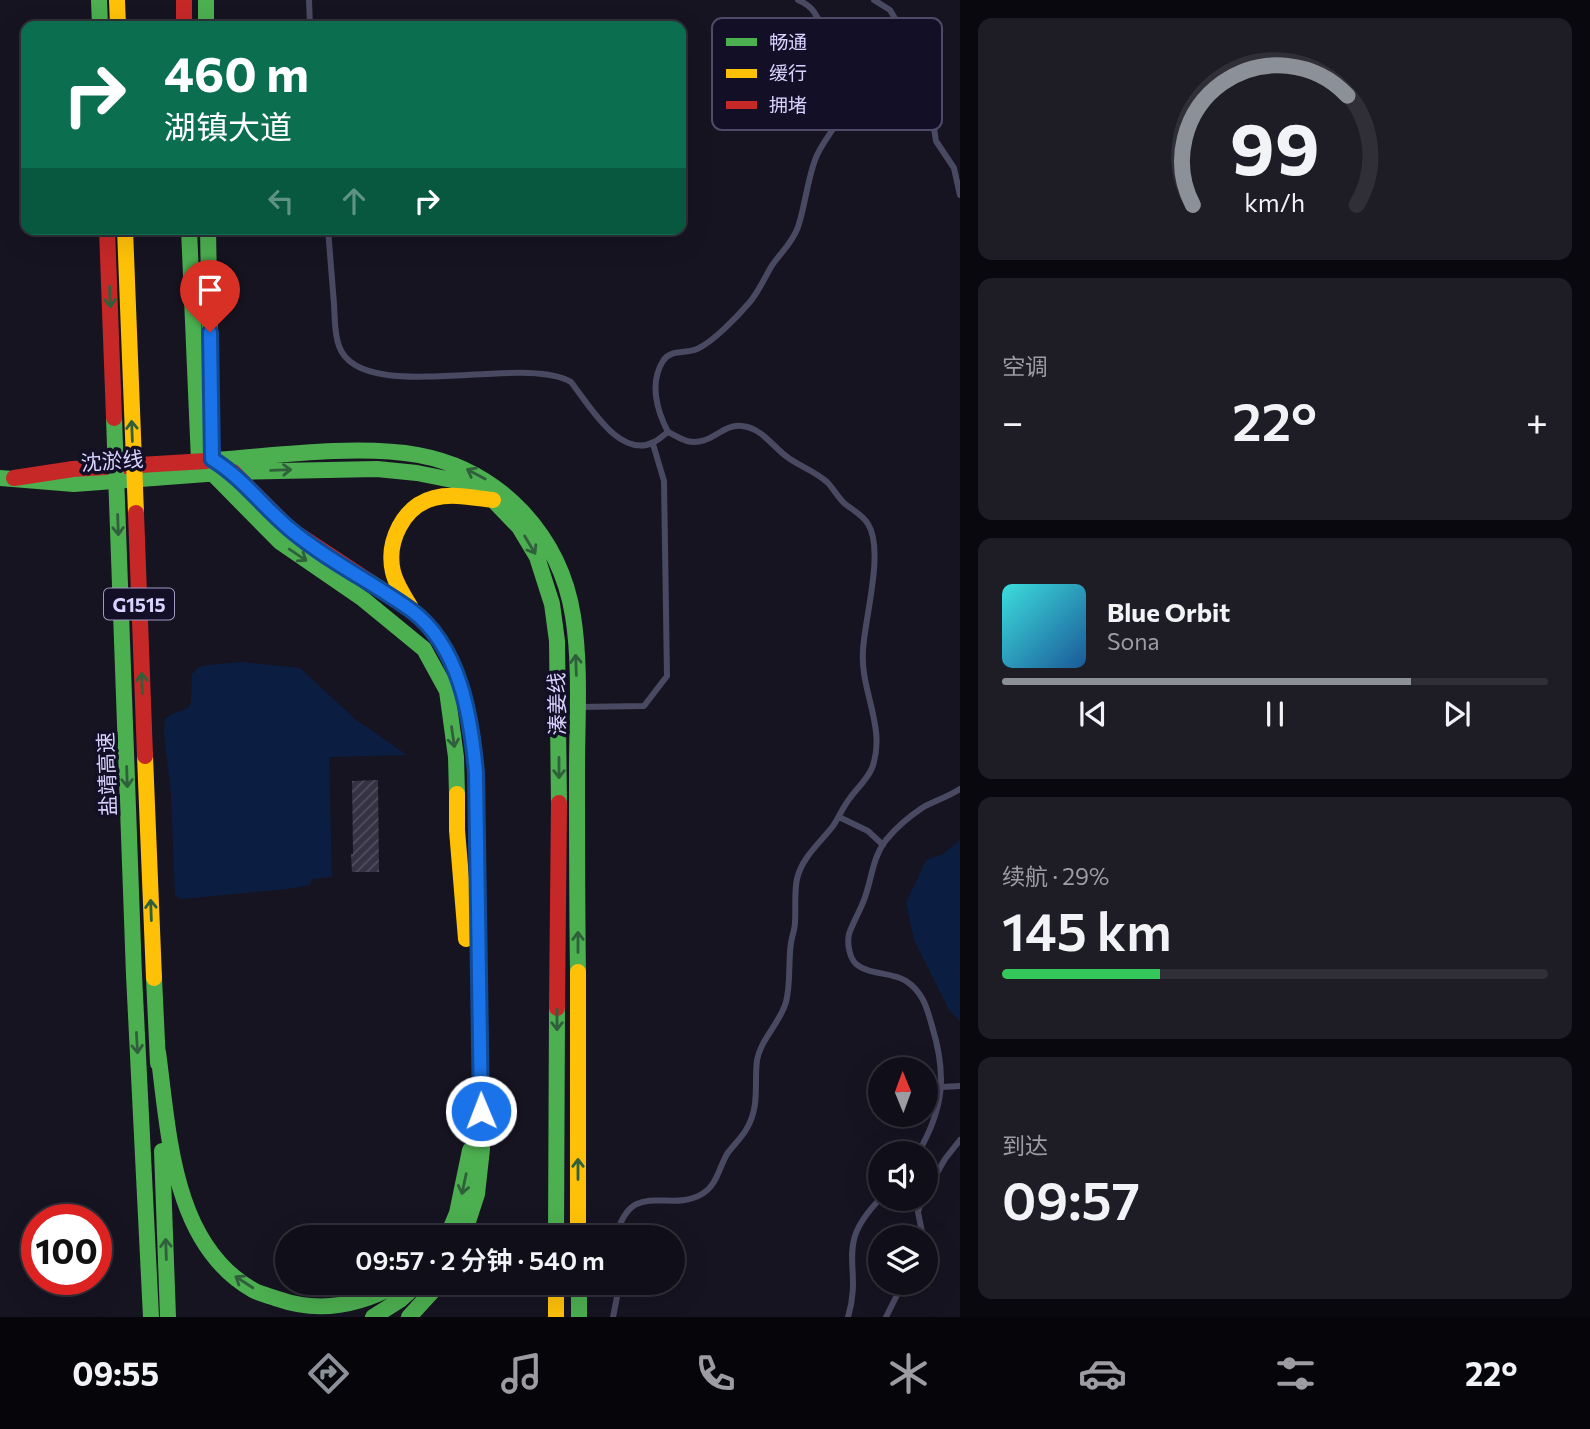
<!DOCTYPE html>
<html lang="zh">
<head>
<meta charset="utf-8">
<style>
  :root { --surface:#100f19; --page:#1e1d26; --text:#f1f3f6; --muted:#9c9ca2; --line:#302f38; --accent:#8c9099 }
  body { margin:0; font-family:Commissioner,"Noto Sans SC",sans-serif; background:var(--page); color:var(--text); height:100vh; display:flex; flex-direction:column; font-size:26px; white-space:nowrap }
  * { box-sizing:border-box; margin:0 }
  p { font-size:23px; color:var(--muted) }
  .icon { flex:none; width:38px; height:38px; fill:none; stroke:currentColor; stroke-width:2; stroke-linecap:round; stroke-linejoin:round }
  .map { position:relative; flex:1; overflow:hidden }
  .drawer { display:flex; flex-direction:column; gap:18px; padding:18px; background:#09080e; width:630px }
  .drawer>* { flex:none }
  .top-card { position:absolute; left:21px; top:21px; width:665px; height:214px; border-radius:14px; box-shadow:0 7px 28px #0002,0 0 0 2px var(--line); background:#0b6e4f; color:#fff; overflow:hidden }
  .needle { width:46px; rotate:359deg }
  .tools { position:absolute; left:868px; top:1057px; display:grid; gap:14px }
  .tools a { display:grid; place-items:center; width:70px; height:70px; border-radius:50%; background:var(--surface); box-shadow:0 7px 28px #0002,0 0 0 2px var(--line); font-size:35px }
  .speed { position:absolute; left:21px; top:1204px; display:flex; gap:14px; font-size:35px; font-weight:700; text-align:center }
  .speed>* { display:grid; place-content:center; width:91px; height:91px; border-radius:50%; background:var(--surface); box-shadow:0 7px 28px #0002,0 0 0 2px var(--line); line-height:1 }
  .speed .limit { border:10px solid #d22; background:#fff; color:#111 }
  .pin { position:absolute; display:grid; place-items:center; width:60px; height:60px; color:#fff; margin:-72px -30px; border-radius:50% 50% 50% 0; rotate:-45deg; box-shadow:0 0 7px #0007 }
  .pin .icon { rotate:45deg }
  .me { position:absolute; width:77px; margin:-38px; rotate:359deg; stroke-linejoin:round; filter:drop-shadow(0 0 5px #0008) }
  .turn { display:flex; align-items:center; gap:24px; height:147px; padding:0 28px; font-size:32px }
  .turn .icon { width:91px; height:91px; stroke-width:2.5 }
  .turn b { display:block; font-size:49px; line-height:60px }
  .lanes { display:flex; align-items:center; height:66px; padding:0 28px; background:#0003; justify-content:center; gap:35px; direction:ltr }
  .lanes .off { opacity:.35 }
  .big { font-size:52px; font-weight:600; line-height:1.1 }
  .drawer .tile { flex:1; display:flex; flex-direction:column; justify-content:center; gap:10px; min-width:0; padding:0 24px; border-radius:14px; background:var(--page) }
  .drawer .dial { align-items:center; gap:0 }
  .dial svg { height:182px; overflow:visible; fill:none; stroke:var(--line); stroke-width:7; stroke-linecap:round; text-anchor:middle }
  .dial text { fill:var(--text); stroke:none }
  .song { display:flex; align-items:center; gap:21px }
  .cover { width:84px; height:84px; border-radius:10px; background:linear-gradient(135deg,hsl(180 70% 55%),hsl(210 70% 35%)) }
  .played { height:7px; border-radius:4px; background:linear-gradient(90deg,var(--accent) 75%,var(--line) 75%) }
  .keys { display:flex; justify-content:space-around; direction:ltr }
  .heat { display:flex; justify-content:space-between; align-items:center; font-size:38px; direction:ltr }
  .charge { height:10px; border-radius:5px; background:linear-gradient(90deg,#34c759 29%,var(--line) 0) }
  .trip { position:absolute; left:275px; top:1225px; width:410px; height:70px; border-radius:35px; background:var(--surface); box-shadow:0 7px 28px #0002,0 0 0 2px var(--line); font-weight:600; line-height:70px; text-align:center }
  .tabs { display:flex; height:112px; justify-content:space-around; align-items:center; background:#06060a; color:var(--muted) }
  .tabs .icon { width:49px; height:49px }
  .tabs .current { color:var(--accent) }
  .tabs b { font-size:32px; color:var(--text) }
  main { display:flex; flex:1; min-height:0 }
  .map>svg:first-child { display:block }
  .water { fill:#0b1e41 }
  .building { fill:url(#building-hatch) }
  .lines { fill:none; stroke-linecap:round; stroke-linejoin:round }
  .lane { stroke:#4a4962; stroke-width:6 }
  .fast { stroke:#4caf50; stroke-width:16 }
  .slow { stroke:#ffc107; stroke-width:16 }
  .jam { stroke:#c62828; stroke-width:16 }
  .fast-bridge { stroke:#4caf50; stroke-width:16 }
  .slow-bridge { stroke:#ffc107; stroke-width:16 }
  .jam-bridge { stroke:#c62828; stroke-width:16 }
  .oneway { stroke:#305f3b }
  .route-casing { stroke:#114b97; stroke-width:18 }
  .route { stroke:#1a73e8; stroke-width:12 }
  .labels { text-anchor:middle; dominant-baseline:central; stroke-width:7; stroke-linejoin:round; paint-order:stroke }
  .shield { fill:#130f26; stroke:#9e99be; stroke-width:2 }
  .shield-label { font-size:19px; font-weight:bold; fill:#d9d4ff }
  .street-label { font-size:21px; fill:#d9d4ff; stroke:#130f26 }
  .key { fill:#130f26; stroke:#4e4a67; stroke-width:2 }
  .key-label { font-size:19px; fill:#d9d4ff }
</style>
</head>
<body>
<main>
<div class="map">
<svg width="960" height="1317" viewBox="0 0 960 1317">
  <defs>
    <pattern id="building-hatch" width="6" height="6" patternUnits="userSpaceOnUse" patternTransform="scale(1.75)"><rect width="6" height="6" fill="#343243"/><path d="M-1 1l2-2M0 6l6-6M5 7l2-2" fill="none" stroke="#514f5f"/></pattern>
  </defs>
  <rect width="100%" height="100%" fill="#161421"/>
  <path class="water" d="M242,662L300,668L355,719L407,755L329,757L332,877L312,879L310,885L287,889L181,899L175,895L171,794L164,734L165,719L172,714L188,708L191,702L192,674L199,667L208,665Z
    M960,840V1021L949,1010L914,940L906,903L926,860L943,854Z"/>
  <path class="building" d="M378,780L379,872H352L351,854H353L352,781Z"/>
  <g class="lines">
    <path class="lane" d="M309,0L310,26
      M874,0L890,10L899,25L902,39L900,73L933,122L936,141L954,168L960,195
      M328,229C330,254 332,279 334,304C335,318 334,333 339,346C360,407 524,353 571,382C589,405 620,460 654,442C659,440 663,435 668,432C674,435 680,439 687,441C711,447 722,423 742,426C763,428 774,449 790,459C802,467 816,472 827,482C833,488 837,496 844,503C851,509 863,515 868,524C885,551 864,620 863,651C860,691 887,728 872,768C867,780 857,788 850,798C843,807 839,817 833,826C820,843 802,857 797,879C794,893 796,908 795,922C795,929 792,936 791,943C788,962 791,983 786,1002C780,1023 761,1039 757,1060C754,1084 760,1106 747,1128C742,1138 733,1145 727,1154C719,1168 717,1185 702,1194C668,1214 631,1177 616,1237
      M668,432C657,411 649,383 663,361C670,349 686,354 697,349C713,342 737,317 749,303C758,293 764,279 771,267C780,253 792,244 798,227C805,206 807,182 815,160C821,142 838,127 843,109C848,85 828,32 814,12C810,6 805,3 798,0
      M579,707L644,706L667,676L664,481L653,444
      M839,817L868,831L883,845
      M942,1087L960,1086
      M918,1153C944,1108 947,1075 932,1026C927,1008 923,992 906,981C892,972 869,975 856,964C849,957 847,943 849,934C853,922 860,911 864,900C872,879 872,858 886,840C895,829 910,816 922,808C934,801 948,797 960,789
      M926,1192L945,1159L960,1140
      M922,1199L918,1212L923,1237
      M613,1317L617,1297L615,1283
      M848,1317C864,1264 832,1248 880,1199
      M886,1317L903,1283"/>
    <path class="fast" d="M99,0L100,26
      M206,0V26
      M189,229L199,461L207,468
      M208,229L212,459
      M206,461C270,456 357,444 418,455C500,470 560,535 573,616C581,666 577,719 577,770C577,837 577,905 578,972
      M213,474L280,542L363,599L424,649L447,691L456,757L457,794
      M0,478L74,484L233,472L377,469L417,473L457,481L493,500L519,527L537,557L552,604L557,641L559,803
      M370,582C384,591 398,600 411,610C459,647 472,716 476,773L482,1149L477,1194L463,1237
      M134,975L151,1317
      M154,978L158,1063
      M158,1052C169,1133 172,1244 253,1290C260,1294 270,1296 278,1299C321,1314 361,1305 400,1283
      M162,1151L168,1317
      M447,1237L457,1213L470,1150
      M556,1237L557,1008
      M579,1283V1317
      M373,1317L400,1300L419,1283
      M409,1317L440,1283"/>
    <path class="slow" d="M117,0L118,26
      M410,606C403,595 396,584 393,572C386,542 403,506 434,498C453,493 474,498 493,500
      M457,794V830L466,939
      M578,972V1237
      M556,1283V1317"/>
    <path class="jam" d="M184,0V26
      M233,472L291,530L370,582
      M14,478L73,469L206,461
      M557,1008L559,803"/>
    <path class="fast-bridge" d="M114,418L134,975"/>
    <path class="slow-bridge" d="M125,229L136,513
      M145,756L154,978"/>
    <path class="jam-bridge" d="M107,229L114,418
      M136,513L145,756"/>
  </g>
  <defs><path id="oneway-shaft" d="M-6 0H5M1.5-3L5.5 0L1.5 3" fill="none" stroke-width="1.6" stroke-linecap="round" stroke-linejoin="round" transform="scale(1.75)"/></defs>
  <g class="oneway">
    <use href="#oneway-shaft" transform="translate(110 297) rotate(88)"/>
    <use href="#oneway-shaft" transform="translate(132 431) rotate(-92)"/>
    <use href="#oneway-shaft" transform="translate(281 470) rotate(-2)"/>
    <use href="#oneway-shaft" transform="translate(476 474) rotate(-152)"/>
    <use href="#oneway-shaft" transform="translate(118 525) rotate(88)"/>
    <use href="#oneway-shaft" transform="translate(530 545) rotate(59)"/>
    <use href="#oneway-shaft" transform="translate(298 555) rotate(34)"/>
    <use href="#oneway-shaft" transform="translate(576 665) rotate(-92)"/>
    <use href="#oneway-shaft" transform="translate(142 683) rotate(-92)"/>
    <use href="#oneway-shaft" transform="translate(453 737) rotate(82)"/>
    <use href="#oneway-shaft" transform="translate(559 768) rotate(90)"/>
    <use href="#oneway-shaft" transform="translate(127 777) rotate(88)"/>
    <use href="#oneway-shaft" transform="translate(151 910) rotate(-92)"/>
    <use href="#oneway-shaft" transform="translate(578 942) rotate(-90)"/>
    <use href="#oneway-shaft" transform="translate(557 1020) rotate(90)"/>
    <use href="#oneway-shaft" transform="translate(137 1043) rotate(87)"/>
    <use href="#oneway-shaft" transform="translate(578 1169) rotate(-90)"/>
    <use href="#oneway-shaft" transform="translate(464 1184) rotate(102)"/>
    <use href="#oneway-shaft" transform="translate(166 1249) rotate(-92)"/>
    <use href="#oneway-shaft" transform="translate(244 1282) rotate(-147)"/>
  </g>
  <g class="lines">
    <g class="route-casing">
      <path id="route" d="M210,332L212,459C244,479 263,507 291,530C328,561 372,582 411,610C460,646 471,717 476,773L481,1111"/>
    </g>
    <use href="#route" class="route"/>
  </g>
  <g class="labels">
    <rect class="shield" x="104" y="588.5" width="70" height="31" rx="5"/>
    <g class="shield-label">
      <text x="139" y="604">G1515</text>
    </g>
    <g class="street-label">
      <text transform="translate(112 460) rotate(-4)">沈淤线</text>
      <text transform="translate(556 704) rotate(-91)">溱姜线</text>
      <text transform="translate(106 774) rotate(-92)">盐靖高速</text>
    </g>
  </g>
  <rect x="712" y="18" width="230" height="112" rx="10" class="key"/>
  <rect x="726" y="38" width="31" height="8" fill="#4caf50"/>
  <rect x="726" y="69" width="31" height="9" fill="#ffc107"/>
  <rect x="726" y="101" width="31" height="8" fill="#c62828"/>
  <g class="key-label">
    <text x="769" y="49">畅通</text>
    <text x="769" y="80">缓行</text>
    <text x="769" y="112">拥堵</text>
  </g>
</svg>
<div class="tools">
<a><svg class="needle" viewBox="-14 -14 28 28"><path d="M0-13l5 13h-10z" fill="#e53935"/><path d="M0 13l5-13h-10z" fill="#9c9ca2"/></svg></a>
<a><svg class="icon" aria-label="sound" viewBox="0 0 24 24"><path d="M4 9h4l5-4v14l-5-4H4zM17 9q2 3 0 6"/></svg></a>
<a><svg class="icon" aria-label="layers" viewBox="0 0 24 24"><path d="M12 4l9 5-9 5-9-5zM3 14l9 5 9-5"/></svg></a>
</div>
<div class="speed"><div class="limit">100</div></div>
<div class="pin" style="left:210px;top:332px;background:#d93025"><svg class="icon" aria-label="arrive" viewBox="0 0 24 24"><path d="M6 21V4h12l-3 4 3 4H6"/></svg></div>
<svg class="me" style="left:481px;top:1111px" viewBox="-20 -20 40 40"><circle r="17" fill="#1a73e8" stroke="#fff" stroke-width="3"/><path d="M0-11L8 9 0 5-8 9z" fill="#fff"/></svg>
<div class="trip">09:57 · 2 分钟 · 540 m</div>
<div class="top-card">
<div class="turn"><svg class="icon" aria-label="right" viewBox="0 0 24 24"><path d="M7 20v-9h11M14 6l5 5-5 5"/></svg><div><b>460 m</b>湖镇大道</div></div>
<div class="lanes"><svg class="icon off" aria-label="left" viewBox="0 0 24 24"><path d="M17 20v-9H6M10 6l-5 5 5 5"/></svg><svg class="icon off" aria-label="ahead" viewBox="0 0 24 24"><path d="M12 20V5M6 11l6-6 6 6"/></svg><svg class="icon" aria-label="right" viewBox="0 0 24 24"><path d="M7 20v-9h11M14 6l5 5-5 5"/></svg></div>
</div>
</div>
<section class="drawer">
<div class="tile dial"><svg viewBox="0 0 100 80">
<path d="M14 69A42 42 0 1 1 86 69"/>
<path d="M14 69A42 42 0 0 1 82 21" stroke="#8c9099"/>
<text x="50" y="56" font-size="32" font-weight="700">99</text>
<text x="50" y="72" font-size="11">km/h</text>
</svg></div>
<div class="tile"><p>空调</p>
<div class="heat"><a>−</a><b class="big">22°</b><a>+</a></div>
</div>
<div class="tile">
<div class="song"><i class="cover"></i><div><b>Blue Orbit</b><p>Sona</p></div></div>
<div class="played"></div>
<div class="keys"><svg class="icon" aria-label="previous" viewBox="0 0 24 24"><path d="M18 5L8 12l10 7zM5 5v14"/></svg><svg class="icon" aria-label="pause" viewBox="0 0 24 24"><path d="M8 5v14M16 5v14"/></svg><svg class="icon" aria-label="next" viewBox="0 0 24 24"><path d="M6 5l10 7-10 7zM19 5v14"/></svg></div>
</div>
<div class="tile"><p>续航 · 29%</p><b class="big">145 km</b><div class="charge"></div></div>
<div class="tile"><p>到达</p><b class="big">09:57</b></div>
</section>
</main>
<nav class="tabs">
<b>09:55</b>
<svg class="icon current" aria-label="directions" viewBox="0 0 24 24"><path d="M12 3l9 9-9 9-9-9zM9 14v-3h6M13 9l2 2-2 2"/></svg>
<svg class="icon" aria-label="music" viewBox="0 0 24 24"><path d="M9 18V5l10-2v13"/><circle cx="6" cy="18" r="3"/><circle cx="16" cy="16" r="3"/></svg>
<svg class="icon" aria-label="phone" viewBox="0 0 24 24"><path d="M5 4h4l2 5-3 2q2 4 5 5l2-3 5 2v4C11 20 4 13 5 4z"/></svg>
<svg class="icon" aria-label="climate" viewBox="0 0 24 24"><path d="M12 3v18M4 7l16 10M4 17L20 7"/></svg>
<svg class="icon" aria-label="car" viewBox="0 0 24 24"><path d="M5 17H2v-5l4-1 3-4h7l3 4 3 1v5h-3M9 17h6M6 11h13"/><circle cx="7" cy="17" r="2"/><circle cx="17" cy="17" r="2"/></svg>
<svg class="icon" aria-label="filters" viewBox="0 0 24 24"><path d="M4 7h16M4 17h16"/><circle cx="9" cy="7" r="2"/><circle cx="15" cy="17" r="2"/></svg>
<b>22°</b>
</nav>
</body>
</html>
